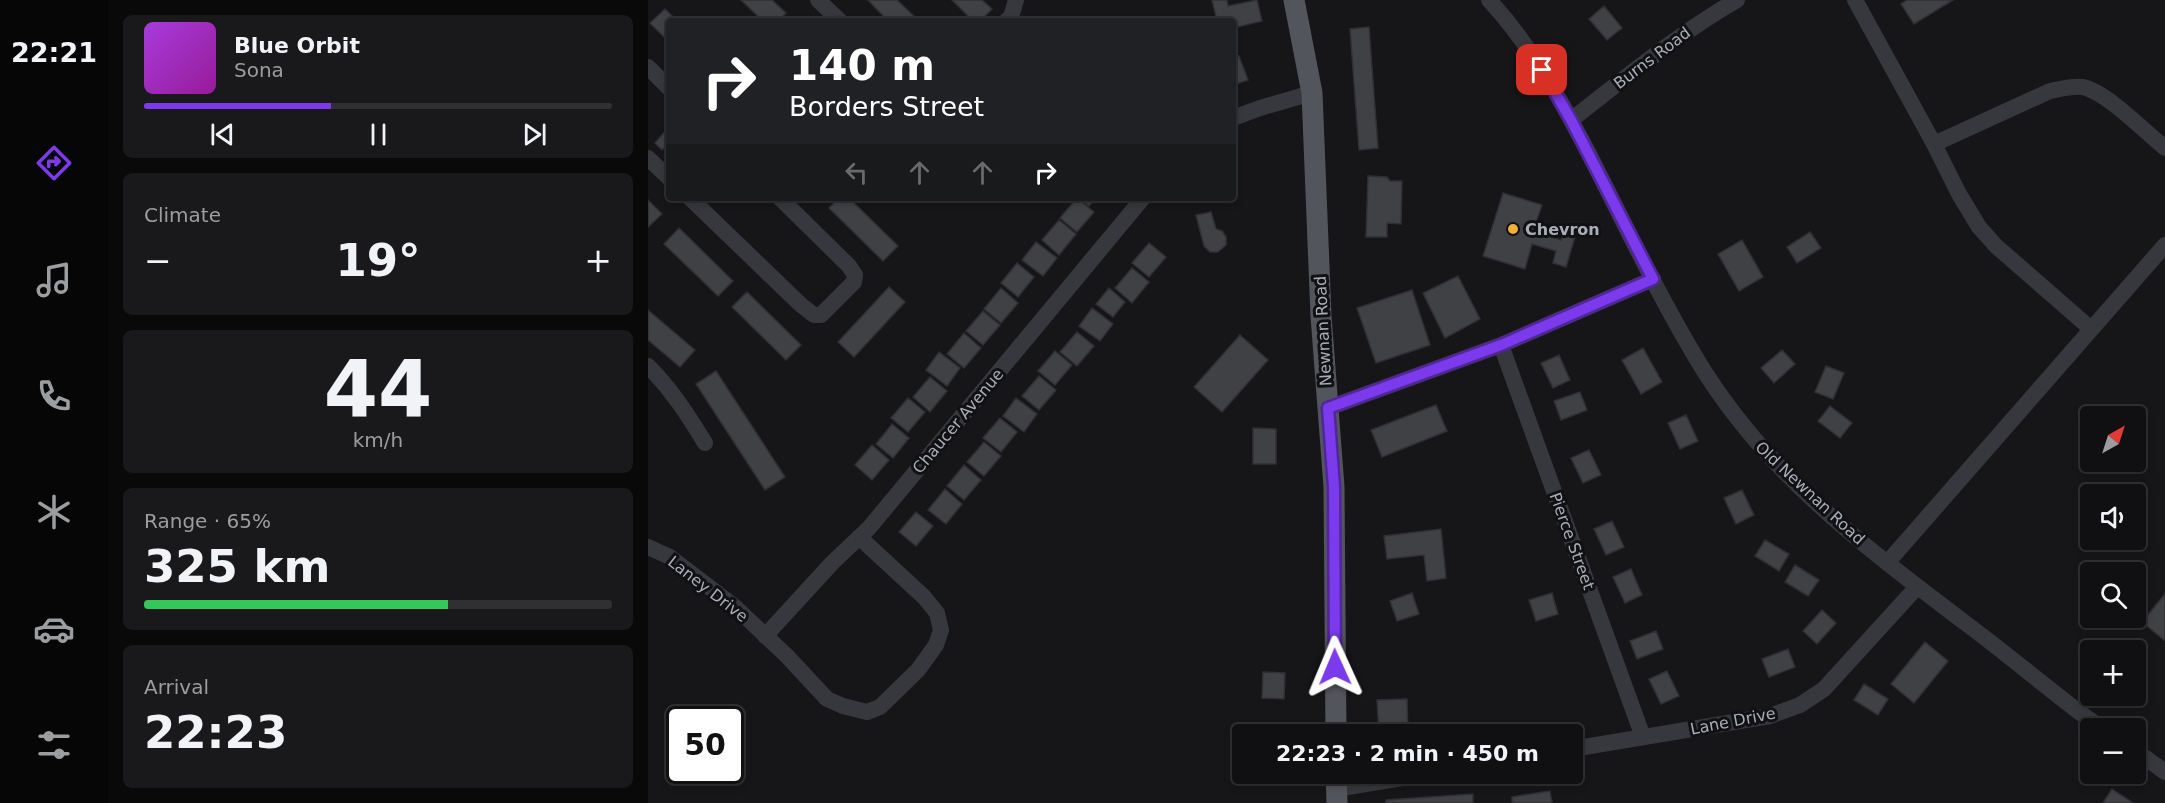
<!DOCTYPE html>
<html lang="en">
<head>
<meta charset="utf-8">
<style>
  :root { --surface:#101012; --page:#19191b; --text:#f1f3f6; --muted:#9c9d9f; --line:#303032; --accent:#7c3aed }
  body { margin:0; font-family:"DejaVu Sans",sans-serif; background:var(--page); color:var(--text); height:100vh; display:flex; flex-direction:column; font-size:22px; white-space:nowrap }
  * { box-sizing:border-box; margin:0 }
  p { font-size:20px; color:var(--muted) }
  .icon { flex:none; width:33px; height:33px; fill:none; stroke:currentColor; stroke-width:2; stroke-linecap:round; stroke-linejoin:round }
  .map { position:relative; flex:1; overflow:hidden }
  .sheet { display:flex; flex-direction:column; gap:15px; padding:15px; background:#09090a; width:540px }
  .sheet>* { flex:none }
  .guide { position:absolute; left:18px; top:18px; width:570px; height:183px; border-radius:6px; box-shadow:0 3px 9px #0003,0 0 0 2px var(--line); background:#202124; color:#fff; overflow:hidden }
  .needle { width:39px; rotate:39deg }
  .buttons { position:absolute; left:1432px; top:406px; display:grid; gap:12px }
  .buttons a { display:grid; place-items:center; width:66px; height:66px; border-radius:6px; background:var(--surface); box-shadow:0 3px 9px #0003,0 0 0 2px var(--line); font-size:30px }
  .speed { position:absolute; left:18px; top:706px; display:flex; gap:12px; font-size:30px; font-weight:700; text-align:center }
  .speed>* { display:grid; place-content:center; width:78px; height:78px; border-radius:50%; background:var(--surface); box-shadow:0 3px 9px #0003,0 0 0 2px var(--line); line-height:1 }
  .speed .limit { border:3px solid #111; border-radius:9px; background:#fff; color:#111 }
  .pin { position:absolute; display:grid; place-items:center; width:51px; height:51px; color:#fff; margin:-26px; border-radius:12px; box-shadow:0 3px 9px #0006 }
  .me { position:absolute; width:66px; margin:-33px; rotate:359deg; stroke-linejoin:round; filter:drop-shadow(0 0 4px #0008) }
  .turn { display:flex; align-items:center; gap:21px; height:126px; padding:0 24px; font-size:27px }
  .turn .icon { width:78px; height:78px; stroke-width:2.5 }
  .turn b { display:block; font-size:42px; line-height:51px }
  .lanes { display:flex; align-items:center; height:57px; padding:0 24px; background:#0003; justify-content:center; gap:30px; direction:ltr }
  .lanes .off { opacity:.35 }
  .big { font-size:45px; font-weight:600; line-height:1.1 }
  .sheet .tile { flex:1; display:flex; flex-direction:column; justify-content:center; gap:9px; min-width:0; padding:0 21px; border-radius:9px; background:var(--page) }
  .sheet .dial { align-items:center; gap:0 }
  .dial b { font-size:78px; line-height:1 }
  .song { display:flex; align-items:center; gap:18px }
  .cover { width:72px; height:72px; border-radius:9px; background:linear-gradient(135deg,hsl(280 70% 55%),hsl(300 70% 35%)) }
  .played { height:6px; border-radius:3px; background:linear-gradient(90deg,var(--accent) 40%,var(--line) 40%) }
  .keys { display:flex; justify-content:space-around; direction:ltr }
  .heat { display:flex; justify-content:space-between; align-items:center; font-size:33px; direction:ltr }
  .charge { height:9px; border-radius:4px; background:linear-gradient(90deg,#34c759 65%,var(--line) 0) }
  .trip { position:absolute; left:584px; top:724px; width:351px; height:60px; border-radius:6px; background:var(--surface); box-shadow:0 3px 9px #0003,0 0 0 2px var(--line); font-weight:600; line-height:60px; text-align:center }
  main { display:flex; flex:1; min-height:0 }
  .tabs { display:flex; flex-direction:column; width:108px; justify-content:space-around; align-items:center; background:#060607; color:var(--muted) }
  .tabs .icon { width:42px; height:42px }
  .tabs .active { color:var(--accent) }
  .tabs b { font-size:27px; color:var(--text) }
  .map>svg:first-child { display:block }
  .building { fill:#404145; stroke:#303034; stroke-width:1.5 }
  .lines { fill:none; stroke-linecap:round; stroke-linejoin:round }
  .minor { stroke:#37383d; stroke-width:16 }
  .major { stroke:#53555c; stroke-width:21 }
  .route-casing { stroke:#51269a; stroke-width:15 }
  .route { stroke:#7c3aed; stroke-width:10 }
  .poi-dot { fill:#f2b134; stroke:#111113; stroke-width:2 }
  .labels { text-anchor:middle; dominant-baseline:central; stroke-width:6; stroke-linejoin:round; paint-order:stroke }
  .street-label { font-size:16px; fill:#a8adb8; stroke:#111113 }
  .poi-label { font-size:16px; font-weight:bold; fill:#a8adb8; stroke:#111113; text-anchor:start }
</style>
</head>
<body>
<main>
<nav class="tabs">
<b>22:21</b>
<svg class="icon active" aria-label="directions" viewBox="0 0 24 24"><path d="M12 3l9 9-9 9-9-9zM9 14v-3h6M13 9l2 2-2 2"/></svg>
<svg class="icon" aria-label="music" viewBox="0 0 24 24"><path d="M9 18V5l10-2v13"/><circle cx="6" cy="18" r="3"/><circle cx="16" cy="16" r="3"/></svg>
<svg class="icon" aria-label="phone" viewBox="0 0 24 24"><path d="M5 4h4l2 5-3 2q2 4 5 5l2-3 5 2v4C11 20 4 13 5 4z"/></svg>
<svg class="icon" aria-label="climate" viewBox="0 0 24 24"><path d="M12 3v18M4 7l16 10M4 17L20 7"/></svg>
<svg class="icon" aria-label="car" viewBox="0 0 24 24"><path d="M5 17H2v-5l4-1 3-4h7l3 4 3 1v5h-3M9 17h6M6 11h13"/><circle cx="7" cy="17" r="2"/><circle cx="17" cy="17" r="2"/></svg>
<svg class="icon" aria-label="filters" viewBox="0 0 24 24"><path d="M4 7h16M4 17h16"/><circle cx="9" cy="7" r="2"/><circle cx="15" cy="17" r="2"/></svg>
</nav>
<section class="sheet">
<div class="tile">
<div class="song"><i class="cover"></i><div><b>Blue Orbit</b><p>Sona</p></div></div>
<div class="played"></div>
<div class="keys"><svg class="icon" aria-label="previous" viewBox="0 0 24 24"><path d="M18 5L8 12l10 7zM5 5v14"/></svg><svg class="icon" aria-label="pause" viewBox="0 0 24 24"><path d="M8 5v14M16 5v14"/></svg><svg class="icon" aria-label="next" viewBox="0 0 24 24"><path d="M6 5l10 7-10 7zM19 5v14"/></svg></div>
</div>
<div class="tile"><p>Climate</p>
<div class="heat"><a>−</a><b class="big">19°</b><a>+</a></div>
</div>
<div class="tile dial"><b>44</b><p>km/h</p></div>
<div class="tile"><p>Range · 65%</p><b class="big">325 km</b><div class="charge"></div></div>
<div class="tile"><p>Arrival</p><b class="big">22:23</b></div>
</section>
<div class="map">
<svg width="1517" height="803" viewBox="0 0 1517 803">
  <rect width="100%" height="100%" fill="#161618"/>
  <path class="building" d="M93,0H124L138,13L130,21H115Z
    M220,0H249L271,21H240Z
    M304,0H334L344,9L332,21H325Z
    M564,0H579L580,6L609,0L614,21L585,28V21H569Z
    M1259,0H1305L1266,24L1253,4Z
    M956,6L974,28L959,40L941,19Z
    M17,9L29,21H21V42L2,23Z
    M721,27L730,148L711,150L702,29Z
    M591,56L600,80L585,85V58Z
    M21,127V142L14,150L7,143Z
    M720,176L739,177L742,181H754L753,224L739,223V237H718Z
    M855,193L894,205L885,231L913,240L919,224L930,227L918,267L905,263L908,251L884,244L877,269L835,256Z
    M191,198H201L250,246L235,261L181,208Z
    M429,198L446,212L429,232L412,218Z
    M432,198H448L441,206Z
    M0,200L14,214L0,227Z
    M563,212L568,229L574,231L578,237V245L570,252H562L556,246L548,215Z
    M411,220L428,234L411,255L394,240Z
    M31,228L85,281L70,296L16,244Z
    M1162,232L1173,248L1149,263L1139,247Z
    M1094,240L1115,277L1091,291L1070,254Z
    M388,242L409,258L395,276L374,260Z
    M501,243L518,257L501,277L484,263Z
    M369,263L386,277L370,297L353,283Z
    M484,268L501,282L484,303L467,288Z
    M810,276L832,319L797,338L775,293Z
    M241,287L257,302L206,357L190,342Z
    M353,288L370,303L353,323L336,309Z
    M461,288L477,302L465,317L448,304Z
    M764,290L782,345L728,363L709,308Z
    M99,292L153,345L138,360L84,307Z
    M444,308L465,324L452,341L431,326Z
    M0,310L47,350L32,367L0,340Z
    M335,311L352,325L335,345L318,331Z
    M429,332L446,346L429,366L412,352Z
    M316,333L333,348L316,368L299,354Z
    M592,335L620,360L574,412L546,387Z
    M995,348L1014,382L993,394L974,360Z
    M1134,350L1147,364L1126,383L1113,368Z
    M407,351L424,365L407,385L390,371Z
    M291,352L312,368L299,386L278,370Z
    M911,355L922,380L905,388L893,363Z
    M1178,366L1196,373L1185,399L1167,392Z
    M68,371L137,477L117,490L48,384Z
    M391,376L408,390L391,410L374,396Z
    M282,377L299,391L282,412L265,397Z
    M932,392L939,410L913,420L906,401Z
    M260,398L277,412L260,432L243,418Z
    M368,398L389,414L376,432L355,416Z
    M788,405L799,431L734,457L723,430Z
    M1182,406L1204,423L1192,438L1170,421Z
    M1038,415L1050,441L1032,449L1020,423Z
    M352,418L369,432L353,452L335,438Z
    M244,424L261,438L245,458L228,444Z
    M605,428L628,429V464H605Z
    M336,442L353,456L336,476L319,462Z
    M224,445L241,460L224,480L207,465Z
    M941,450L953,475L935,483L923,458Z
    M316,465L333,480L316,500L299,486Z
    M297,489L314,504L298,524L280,510Z
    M1094,490L1106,515L1088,524L1076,498Z
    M268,512L285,526L268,546L251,532Z
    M964,521L976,547L958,555L946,529Z
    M793,529L798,578L779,581L776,555L739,559L736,536Z
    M1117,540L1141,554L1131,571L1107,556Z
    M1147,565L1171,580L1160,596L1137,582Z
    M983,569L994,595L977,603L965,577Z
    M764,593L771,614L749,621L742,601Z
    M904,593L910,614L888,621L881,600Z
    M1517,594V639L1516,640L1494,622Z
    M1174,610L1188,623L1169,644L1155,631Z
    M1008,631L1015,649L989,659L982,641Z
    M1277,642L1300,661L1266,703L1243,684Z
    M1140,649L1147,667L1121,677L1114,659Z
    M1019,671L1031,696L1013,704L1001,679Z
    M615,672L637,673L636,699L614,698Z
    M1216,684L1240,699L1230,715L1206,700Z
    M759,699L760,735H731L729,700Z
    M1464,789L1485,803H1455Z
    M902,791L904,803H864V797Z
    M825,794V803H738V800Z"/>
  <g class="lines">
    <path class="minor" d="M170,0L192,21
      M841,0C882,44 911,97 939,150C977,224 1012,300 1056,371C1124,478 1216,546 1316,622C1355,651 1392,682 1431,712L1455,729
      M1207,0L1286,144L1311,194L1331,227L1348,246L1443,329
      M358,21L363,17L368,0
      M0,67L21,88
      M585,118L612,108L664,93
      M923,120C977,78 1030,34 1089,0
      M1286,144L1402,91C1412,89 1424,86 1434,87C1458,91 1497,132 1517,148
      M0,158L21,178
      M42,198L153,305L166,315H173L206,282L207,275L201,266L132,198
      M853,345L995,737
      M0,366C23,389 40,415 57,443
      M680,408L853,345L1005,279
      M0,547L22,557L86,606L139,656L179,699L195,706L219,712L232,707L270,670L288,645L293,630L289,613L276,597L211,537
      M1239,563L1517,245
      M117,636L185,562L221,528L495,198
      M924,749L1122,716L1152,705L1176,689L1269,587
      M1488,751L1517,772
      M688,789L778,774"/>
    <path class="major" d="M646,0L664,93L673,316L686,487L688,735
      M688,774L689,803"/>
  </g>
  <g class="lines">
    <g class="route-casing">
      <path id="route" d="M687,667L686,487L680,408L853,345L1005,279L923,120L894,70"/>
    </g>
    <use href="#route" class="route"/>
  </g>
  <circle class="poi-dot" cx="865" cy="229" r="6"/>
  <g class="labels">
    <g class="street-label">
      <text transform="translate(1004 58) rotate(-37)">Burns Road</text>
      <text transform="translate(675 331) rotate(-93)">Newnan Road</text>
      <text transform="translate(310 421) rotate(-50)">Chaucer Avenue</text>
      <text transform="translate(1162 493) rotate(43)">Old Newnan Road</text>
      <text transform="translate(924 541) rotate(70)">Pierce Street</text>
      <text transform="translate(60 589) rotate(38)">Laney Drive</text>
      <text transform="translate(1085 721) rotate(-11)">Lane Drive</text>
    </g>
    <g class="poi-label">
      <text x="877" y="229">Chevron</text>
    </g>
  </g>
</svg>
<div class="buttons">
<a><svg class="needle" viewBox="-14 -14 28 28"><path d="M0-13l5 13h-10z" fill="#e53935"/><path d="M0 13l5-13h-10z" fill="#9c9d9f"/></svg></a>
<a><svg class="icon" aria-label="sound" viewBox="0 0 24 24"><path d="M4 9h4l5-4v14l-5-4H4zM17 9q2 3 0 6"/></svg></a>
<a><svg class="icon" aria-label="search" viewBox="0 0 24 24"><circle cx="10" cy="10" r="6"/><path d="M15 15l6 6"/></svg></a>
<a>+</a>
<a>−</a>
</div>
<div class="speed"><div class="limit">50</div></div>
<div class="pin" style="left:894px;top:70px;background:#d93025"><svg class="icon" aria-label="arrive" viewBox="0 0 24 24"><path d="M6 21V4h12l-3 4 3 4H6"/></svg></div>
<svg class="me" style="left:687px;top:667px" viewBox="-20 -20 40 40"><path d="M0-17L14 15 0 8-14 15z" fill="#7c3aed" stroke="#fff" stroke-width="4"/></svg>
<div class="trip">22:23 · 2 min · 450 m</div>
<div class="guide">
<div class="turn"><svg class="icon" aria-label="right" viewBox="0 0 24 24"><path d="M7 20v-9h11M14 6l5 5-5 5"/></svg><div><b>140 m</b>Borders Street</div></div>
<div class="lanes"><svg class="icon off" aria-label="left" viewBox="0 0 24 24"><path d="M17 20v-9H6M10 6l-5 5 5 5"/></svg><svg class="icon off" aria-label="ahead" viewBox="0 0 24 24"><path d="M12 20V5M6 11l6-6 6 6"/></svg><svg class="icon off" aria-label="ahead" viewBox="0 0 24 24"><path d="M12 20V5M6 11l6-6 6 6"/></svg><svg class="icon" aria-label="right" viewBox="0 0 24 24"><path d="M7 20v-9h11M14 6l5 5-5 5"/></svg></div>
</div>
</div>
</main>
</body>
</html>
